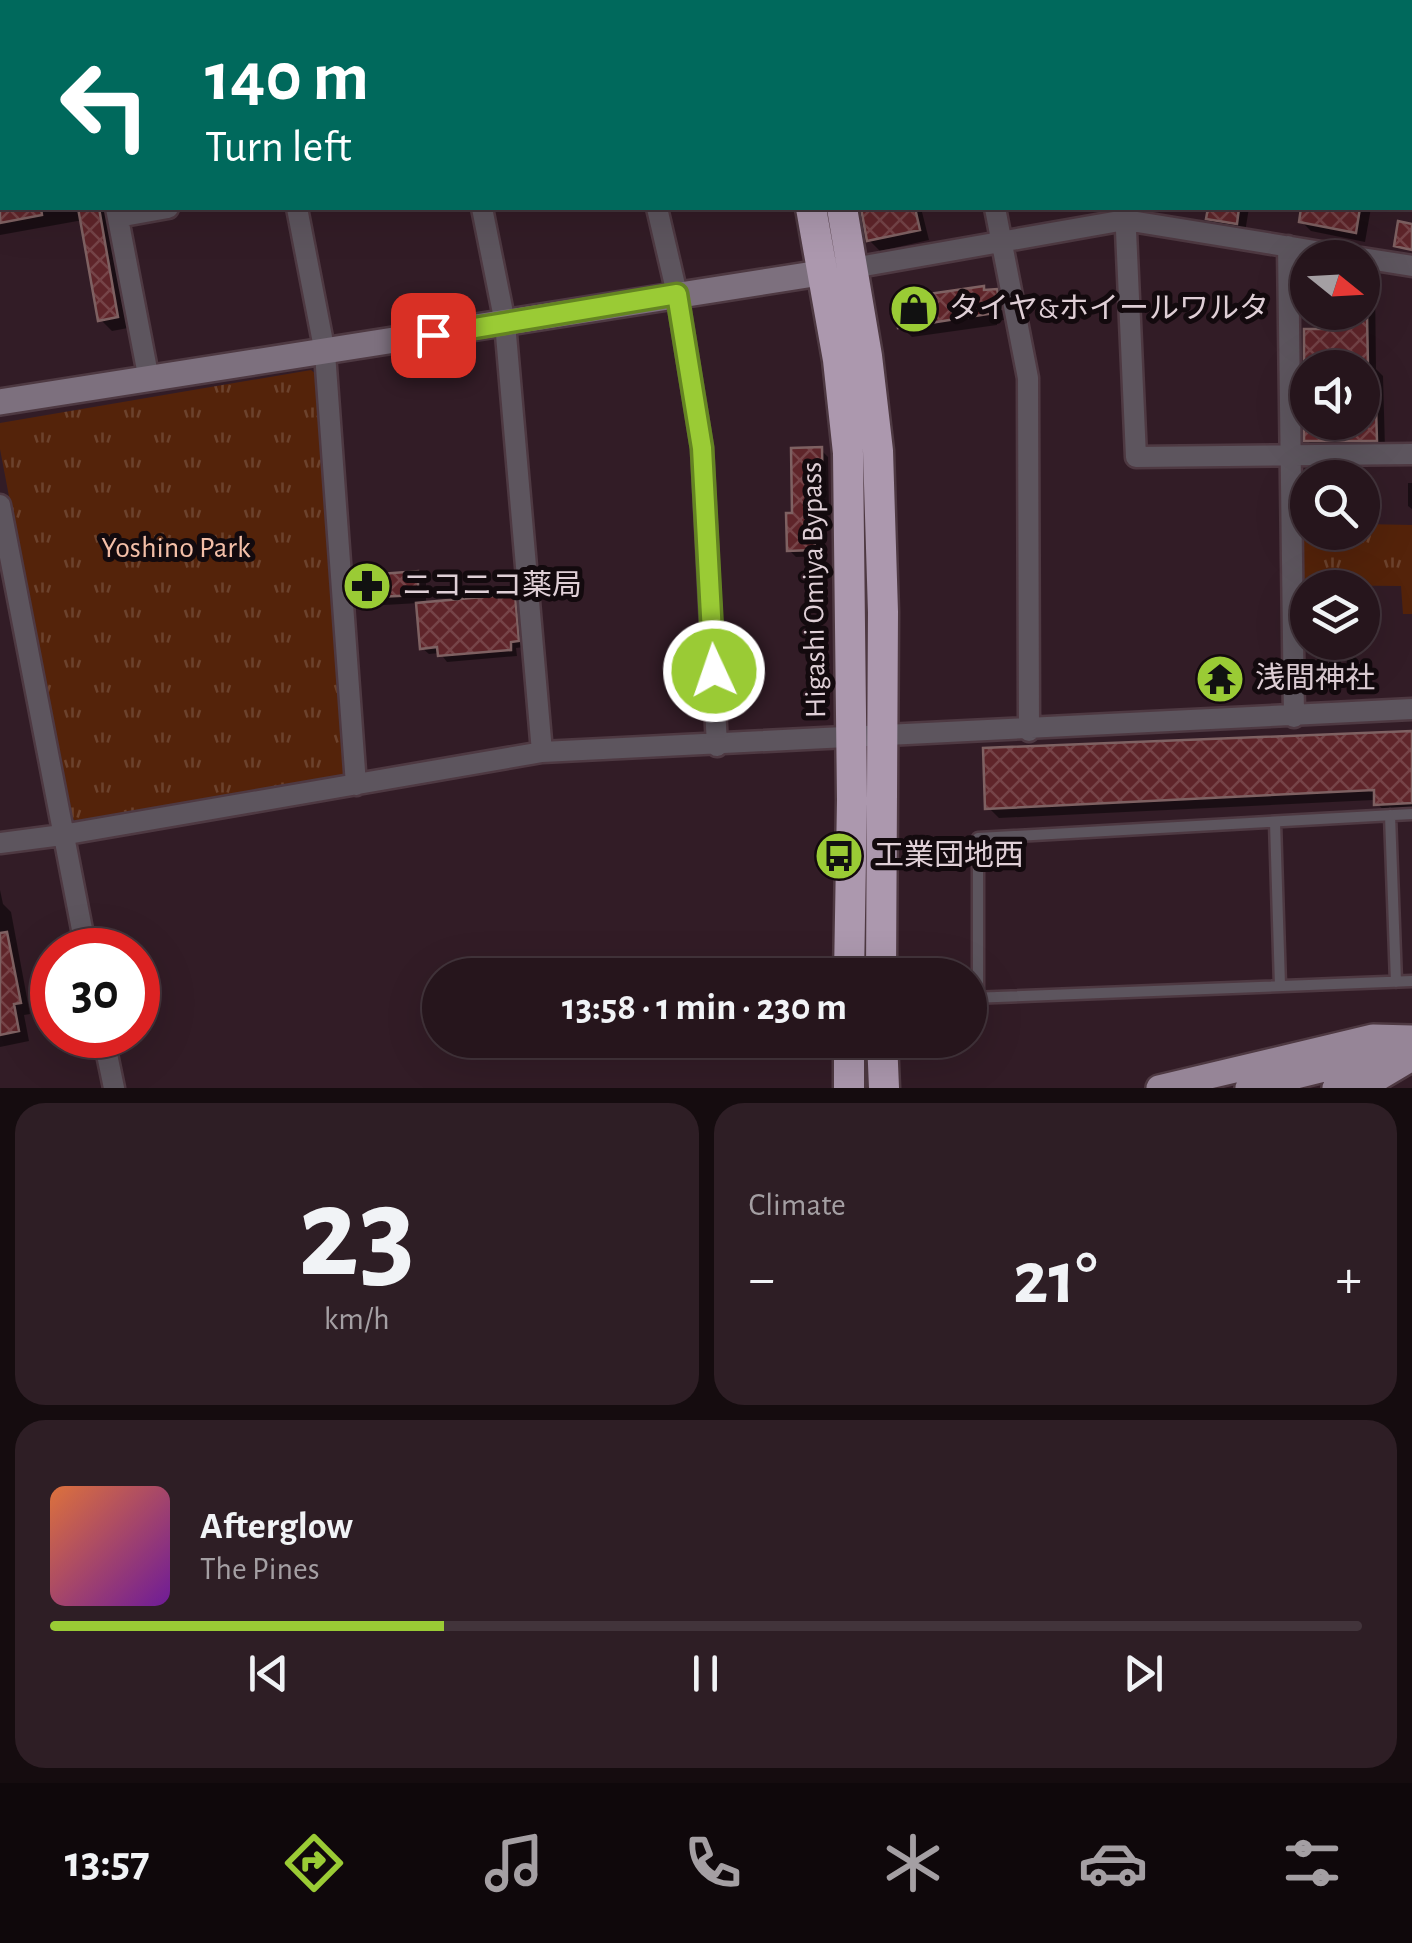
<!DOCTYPE html>
<html lang="en">
<head>
<meta charset="utf-8">
<style>
  :root { --surface:#26151c; --page:#2e1e25; --text:#f1f3f6; --muted:#a49fa3; --line:#42343b; --accent:#9acb35 }
  body { margin:0; font-family:"Alegreya Sans","Noto Sans JP",sans-serif; background:var(--page); color:var(--text); height:100vh; display:flex; flex-direction:column; font-size:38px; white-space:nowrap }
  * { box-sizing:border-box; margin:0 }
  p { font-size:32px; color:var(--muted) }
  .icon { flex:none; width:55px; height:55px; fill:none; stroke:currentColor; stroke-width:2; stroke-linecap:round; stroke-linejoin:round }
  .map { position:relative; height:1088px; overflow:hidden }
  .sheet { display:flex; flex-direction:column; gap:15px; padding:15px; background:#150c0f; flex:1 }
  .sheet>* { flex:none }
  .top-card { position:absolute; left:0px; top:0px; width:1412px; height:210px; box-shadow:0 10px 40px #0002,0 0 0 2px var(--line); background:#00695c; color:#fff; overflow:hidden }
  .needle { width:65px; rotate:108deg }
  .buttons { position:absolute; left:1290px; top:240px; display:grid; gap:20px }
  .buttons a { display:grid; place-items:center; width:90px; height:90px; border-radius:50%; background:var(--surface); box-shadow:0 10px 40px #0002,0 0 0 2px var(--line); font-size:50px }
  .speed { position:absolute; left:30px; top:928px; display:flex; gap:20px; font-size:50px; font-weight:700; text-align:center }
  .speed>* { display:grid; place-content:center; width:130px; height:130px; border-radius:50%; background:var(--surface); box-shadow:0 10px 40px #0002,0 0 0 2px var(--line); line-height:1 }
  .speed .limit { border:15px solid #d22; background:#fff; color:#111 }
  .pin { position:absolute; display:grid; place-items:center; width:85px; height:85px; color:#fff; margin:-42px; border-radius:20px; box-shadow:0 5px 15px #0006 }
  .me { position:absolute; width:110px; margin:-55px; rotate:357deg; stroke-linejoin:round; filter:drop-shadow(0 0 8px #0008) }
  .turn { display:flex; align-items:center; gap:35px; height:210px; padding:0 40px; font-size:45px }
  .turn .icon { width:130px; height:130px; stroke-width:2.5 }
  .turn b { display:block; font-size:70px; line-height:85px }
  .big { font-size:75px; font-weight:700; line-height:1.1 }
  .sheet .tile { flex:1; display:flex; flex-direction:column; justify-content:center; gap:15px; min-width:0; padding:0 35px; border-radius:30px; background:var(--page) }
  .sheet .dial { align-items:center; gap:0 }
  .dial b { font-size:130px; line-height:1 }
  .song { display:flex; align-items:center; gap:30px }
  .cover { width:120px; height:120px; border-radius:15px; background:linear-gradient(135deg,hsl(20 70% 55%),hsl(280 70% 35%)) }
  .played { height:10px; border-radius:5px; background:linear-gradient(90deg,var(--accent) 30%,var(--line) 30%) }
  .keys { display:flex; justify-content:space-around; direction:ltr }
  .heat { display:flex; justify-content:space-between; align-items:center; font-size:55px; direction:ltr }
  .sheet .tiles { flex:1; display:grid; gap:15px; grid-template-columns:1fr 1fr }
  .tile:last-child { grid-column:span 2 }
  .trip { position:absolute; left:422px; top:958px; width:565px; height:100px; border-radius:50px; background:var(--surface); box-shadow:0 10px 40px #0002,0 0 0 2px var(--line); font-weight:700; line-height:100px; text-align:center }
  .tab-bar { display:flex; height:160px; justify-content:space-around; align-items:center; background:#0f080b; color:var(--muted) }
  .tab-bar .icon { width:70px; height:70px }
  .tab-bar .current { color:var(--accent) }
  .tab-bar b { font-size:45px; color:var(--text) }
  .map>svg:first-child { display:block }
  .park { fill:url(#park-tufts) }
  .shadow { fill:#0007 }
  .building { fill:url(#building-cross-hatch); stroke:#7e6162; stroke-width:2.5 }
  .lines { fill:none; stroke-linecap:round; stroke-linejoin:round }
  .lane-casing { stroke:#4e3942; stroke-width:15 }
  .street-casing { stroke:#4e3942; stroke-width:25 }
  .secondary-casing { stroke:#4e3942; stroke-width:30 }
  .primary-casing { stroke:#4e3942; stroke-width:30 }
  .highway-casing { stroke:#4e3942; stroke-width:35 }
  .lane { stroke:#5d555e; stroke-width:10 }
  .street { stroke:#5d555e; stroke-width:20 }
  .secondary { stroke:#7d707e; stroke-width:25 }
  .primary { stroke:#968597; stroke-width:25 }
  .highway { stroke:#ac98ae; stroke-width:30 }
  .route-casing { stroke:#648422; stroke-width:25 }
  .route { stroke:#9acb35; stroke-width:18 }
  .labels { text-anchor:middle; dominant-baseline:central; stroke-width:10; stroke-linejoin:round; paint-order:stroke }
  .poi-label { font-size:30px; fill:#dfcfd6; stroke:#130a0e; text-anchor:start }
  .park-label { font-size:30px; fill:#f4bfa8; stroke:#130a0e }
  .street-label { font-size:30px; fill:#dfcfd6; stroke:#130a0e }
</style>
</head>
<body>
<div class="map">
<svg width="1412" height="1088" viewBox="0 0 1412 1088">
  <defs>
    <pattern id="park-tufts" width="24" height="20" patternUnits="userSpaceOnUse" patternTransform="scale(2.5)"><rect width="24" height="20" fill="#54230a"/><path d="M3 7l-1-3M5 7V3M7 7l1-3M15 17l-1-3M17 17v-4M19 17l1-3" fill="none" stroke="#6c422d"/></pattern>
    <pattern id="building-cross-hatch" width="8" height="8" patternUnits="userSpaceOnUse" patternTransform="scale(2.5)"><rect width="8" height="8" fill="#5f252a"/><path d="M0 0l8 8M0 8l8-8" fill="none" stroke="#764448"/></pattern>
  </defs>
  <rect width="100%" height="100%" fill="#321c26"/>
  <path class="park" d="M311,370L317,375L349,770L343,777L77,822L70,817L0,449V423Z
    M1300,522H1307L1308,532H1362L1363,524L1412,525V614H1403L1401,586L1301,585Z"/>
  <path class="shadow" d="M494,0H538V2H494Z
    M0,37L2,208H107L128,328L112,331L101,320L83,220L0,235Z
    M1411,157H1412V188L1410,186Z
    M864,208H921L929,240L880,251L869,240Z
    M1211,208H1249L1245,232L1218,228L1209,218Z
    M1303,208H1371L1365,242L1311,231L1301,221Z
    M1362,276L1375,285L1376,369L1383,376L1385,449L1316,450L1307,440L1306,409L1308,422H1362V368H1308V375L1307,331L1344,332L1362,312Z
    M996,291L1007,302L1010,319L997,321V325L912,337L901,326Z
    M821,450L828,457L829,511H819L821,556L796,557L789,550Z
    M1408,483H1412V509L1408,506Z
    M417,573L426,582V604L514,597L521,604L524,647L516,648L517,656L447,662L440,653L429,654L422,648L419,603L367,606L359,597Z
    M1412,733V813L1388,815L1374,800L999,818L988,807Z
    M0,890L3,904L11,912L30,1014L24,1015L29,1041L0,1047Z"/>
  <path class="building" d="M0,208H41L42,215L0,223Z
    M78,208H99L118,317L98,321Z
    M861,208H915L920,230L867,241Z
    M1208,208H1239L1237,224L1206,219Z
    M1301,208H1360L1356,233L1299,222Z
    M1398,221L1412,224V250L1394,246Z
    M984,286V290L997,289L1001,309L987,311L988,314L898,328L894,299Z
    M1341,312H1367L1368,368H1304V329H1341Z
    M1362,406H1376L1377,441H1304V422H1362Z
    M822,447L823,505H813L815,550L787,551L786,513H792L791,448Z
    M418,571V595L356,598L355,576Z
    M515,594L519,641L511,642V650L438,656L437,647L420,649L416,603Z
    M1412,731V803L1374,805V790L985,809L983,748Z
    M7,932L21,1003L14,1004L19,1031L0,1035V933Z"/>
  <g class="lines">
    <g class="lane-casing">
      <path id="lane" d="M1390,815L1396,982
        M1275,822L1280,986
        M970,998L1412,981
        M978,998V838L1412,814"/>
    </g>
    <g class="street-casing">
      <path id="street" d="M76,0V2
        M258,0L259,2
        M442,0V2
        M608,0L609,2
        M952,0L953,2
        M32,2L43,0
        M1124,2V0
        M0,10L2,9
        M1410,106H1412
        M116,208L149,380
        M297,208L325,353L356,785
        M482,208L505,323L542,752
        M657,208L677,294L702,448L717,746
        M995,208L1028,378L1029,731
        M1125,208L1136,457L1412,454
        M118,217L168,208
        M1288,246L1294,717
        M1362,258L1412,266
        M853,268L1125,220L1358,258
        M0,505L86,950
        M0,843L62,835L542,752L1412,709
        M103,1035L114,1088"/>
    </g>
    <g class="secondary-casing">
      <path id="secondary" d="M0,402L839,270"/>
    </g>
    <g class="primary-casing">
      <path id="primary" d="M1159,1088L1373,1037L1412,1038
        M1248,1088L1412,1047
        M1335,1088L1380,1077L1412,1058"/>
    </g>
    <g class="highway-casing">
      <path id="highway" d="M773,0L774,2
        M803,0V2
        M811,208L838,360L848,453L852,800L849,975
        M842,208L867,356L878,451L883,612L881,975
        M849,1040V1088
        M882,1040L884,1088"/>
    </g>
    <use href="#lane" class="lane"/>
    <use href="#street" class="street"/>
    <use href="#secondary" class="secondary"/>
    <use href="#primary" class="primary"/>
    <use href="#highway" class="highway"/>
  </g>
  <g class="lines">
    <g class="route-casing">
      <path id="route" d="M433,335L677,294L702,448L714,671"/>
    </g>
    <use href="#route" class="route"/>
  </g>
  <defs>
    <g id="shop-disc" transform="scale(2.5)"><circle r="9.5" fill="#9acb35" stroke="#130a0e"/><path d="M-5-2.5h2.3a2.7 3.5 0 0 1 5.4 0H5L5.5 6h-11ZM-1.5-2.5h3a1.5 2.3 0 0 0-3 0Z" fill="#111"/></g>
    <g id="pharmacy-disc" transform="scale(2.5)"><circle r="9.5" fill="#9acb35" stroke="#130a0e"/><path d="M-2-6h4v4h4v4h-4v4h-4v-4h-4v-4h4Z" fill="#111"/></g>
    <g id="temple-disc" transform="scale(2.5)"><circle r="9.5" fill="#9acb35" stroke="#130a0e"/><path d="M0-6L5-2H3V0L6.5 2.5H4V6H1.5V3h-3V6H-4V2.5H-6.5L-3 0V-2H-5Z" fill="#111"/></g>
    <g id="bus-disc" transform="scale(2.5)"><circle r="9.5" fill="#9acb35" stroke="#130a0e"/><path d="M-5-6H5V4H4V6H2V4H-2V6H-4V4H-5ZM-3.5-4V0h7V-4ZM-3.5 1.2v1.5H-2V1.2ZM2 1.2v1.5H3.5V1.2Z" fill="#111"/></g>
  </defs>
  <g fill-rule="evenodd">
    <use href="#shop-disc" x="914" y="309"/>
    <use href="#pharmacy-disc" x="367" y="586"/>
    <use href="#temple-disc" x="1220" y="679"/>
    <use href="#bus-disc" x="839" y="856"/>
  </g>
  <g class="labels">
    <g class="poi-label">
      <text x="949" y="309">タイヤ&amp;ホイールワルタ</text>
      <text x="402" y="586">ニコニコ薬局</text>
      <text x="1255" y="679">浅間神社</text>
      <text x="874" y="856">工業団地西</text>
    </g>
    <g class="park-label">
      <text x="176" y="548">Yoshino Park</text>
    </g>
    <g class="street-label">
      <text transform="translate(814 590) rotate(-91)">Higashi Omiya Bypass</text>
    </g>
  </g>
</svg>
<div class="buttons">
<a><svg class="needle" viewBox="-14 -14 28 28"><path d="M0-13l5 13h-10z" fill="#e53935"/><path d="M0 13l5-13h-10z" fill="#a49fa3"/></svg></a>
<a><svg class="icon" aria-label="sound" viewBox="0 0 24 24"><path d="M4 9h4l5-4v14l-5-4H4zM17 9q2 3 0 6"/></svg></a>
<a><svg class="icon" aria-label="search" viewBox="0 0 24 24"><circle cx="10" cy="10" r="6"/><path d="M15 15l6 6"/></svg></a>
<a><svg class="icon" aria-label="layers" viewBox="0 0 24 24"><path d="M12 4l9 5-9 5-9-5zM3 14l9 5 9-5"/></svg></a>
</div>
<div class="speed"><div class="limit">30</div></div>
<div class="pin" style="left:433px;top:335px;background:#d93025"><svg class="icon" aria-label="arrive" viewBox="0 0 24 24"><path d="M6 21V4h12l-3 4 3 4H6"/></svg></div>
<svg class="me" style="left:714px;top:671px" viewBox="-20 -20 40 40"><circle r="17" fill="#9acb35" stroke="#fff" stroke-width="3"/><path d="M0-11L8 9 0 5-8 9z" fill="#fff"/></svg>
<div class="trip">13:58 · 1 min · 230 m</div>
<div class="top-card">
<div class="turn"><svg class="icon" aria-label="left" viewBox="0 0 24 24"><path d="M17 20v-9H6M10 6l-5 5 5 5"/></svg><div><b>140 m</b>Turn left</div></div>
</div>
</div>
<section class="sheet">
<div class="tiles">
<div class="tile dial"><b>23</b><p>km/h</p></div>
<div class="tile"><p>Climate</p>
<div class="heat"><a>−</a><b class="big">21°</b><a>+</a></div>
</div>
<div class="tile">
<div class="song"><i class="cover"></i><div><b>Afterglow</b><p>The Pines</p></div></div>
<div class="played"></div>
<div class="keys"><svg class="icon" aria-label="previous" viewBox="0 0 24 24"><path d="M18 5L8 12l10 7zM5 5v14"/></svg><svg class="icon" aria-label="pause" viewBox="0 0 24 24"><path d="M8 5v14M16 5v14"/></svg><svg class="icon" aria-label="next" viewBox="0 0 24 24"><path d="M6 5l10 7-10 7zM19 5v14"/></svg></div>
</div>
</div>
</section>
<nav class="tab-bar">
<b>13:57</b>
<svg class="icon current" aria-label="directions" viewBox="0 0 24 24"><path d="M12 3l9 9-9 9-9-9zM9 14v-3h6M13 9l2 2-2 2"/></svg>
<svg class="icon" aria-label="music" viewBox="0 0 24 24"><path d="M9 18V5l10-2v13"/><circle cx="6" cy="18" r="3"/><circle cx="16" cy="16" r="3"/></svg>
<svg class="icon" aria-label="phone" viewBox="0 0 24 24"><path d="M5 4h4l2 5-3 2q2 4 5 5l2-3 5 2v4C11 20 4 13 5 4z"/></svg>
<svg class="icon" aria-label="climate" viewBox="0 0 24 24"><path d="M12 3v18M4 7l16 10M4 17L20 7"/></svg>
<svg class="icon" aria-label="car" viewBox="0 0 24 24"><path d="M5 17H2v-5l4-1 3-4h7l3 4 3 1v5h-3M9 17h6M6 11h13"/><circle cx="7" cy="17" r="2"/><circle cx="17" cy="17" r="2"/></svg>
<svg class="icon" aria-label="filters" viewBox="0 0 24 24"><path d="M4 7h16M4 17h16"/><circle cx="9" cy="7" r="2"/><circle cx="15" cy="17" r="2"/></svg>
</nav>
</body>
</html>
